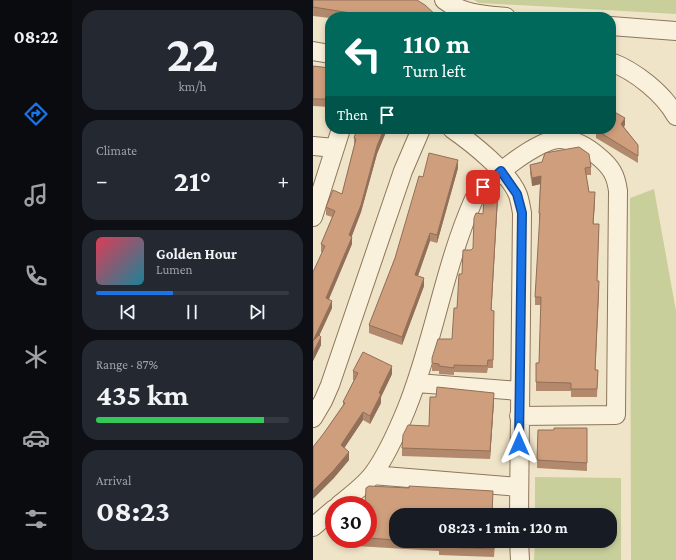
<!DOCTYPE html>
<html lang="en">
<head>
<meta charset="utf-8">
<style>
  :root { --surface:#171b24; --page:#242831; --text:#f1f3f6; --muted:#9ea1a6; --line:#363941; --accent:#1a73e8 }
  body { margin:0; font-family:"Crimson Pro",serif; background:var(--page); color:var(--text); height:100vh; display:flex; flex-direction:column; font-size:15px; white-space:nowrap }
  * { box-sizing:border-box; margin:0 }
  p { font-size:13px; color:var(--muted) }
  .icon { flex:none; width:22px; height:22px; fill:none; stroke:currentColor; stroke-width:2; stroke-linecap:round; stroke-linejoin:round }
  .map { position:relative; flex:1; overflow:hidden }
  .sheet { display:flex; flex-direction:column; gap:10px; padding:10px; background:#0d0f14; width:241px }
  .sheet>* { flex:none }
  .guide { position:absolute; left:12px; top:12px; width:291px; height:122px; border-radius:16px; box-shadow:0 2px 6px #0003; background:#00695c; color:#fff; overflow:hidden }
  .speed { position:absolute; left:12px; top:496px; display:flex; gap:8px; font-size:20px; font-weight:700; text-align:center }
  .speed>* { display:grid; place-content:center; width:52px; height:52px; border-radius:50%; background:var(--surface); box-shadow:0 2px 6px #0003; line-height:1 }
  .speed .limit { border:6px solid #d22; background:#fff; color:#111 }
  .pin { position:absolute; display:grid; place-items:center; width:34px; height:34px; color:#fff; margin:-17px; border-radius:8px; box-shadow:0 2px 6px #0006 }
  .me { position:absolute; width:44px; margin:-22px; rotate:0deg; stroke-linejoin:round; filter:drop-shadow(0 0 3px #0008) }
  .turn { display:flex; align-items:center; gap:14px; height:84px; padding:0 12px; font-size:18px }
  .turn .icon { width:52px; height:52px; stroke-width:2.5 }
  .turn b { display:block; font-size:28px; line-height:34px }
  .then { display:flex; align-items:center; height:38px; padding:0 12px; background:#0003; gap:8px; font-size:15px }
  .big { font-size:30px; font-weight:700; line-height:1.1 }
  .sheet .tile { flex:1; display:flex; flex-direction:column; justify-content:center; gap:6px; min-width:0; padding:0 14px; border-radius:16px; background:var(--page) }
  .sheet .dial { align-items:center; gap:0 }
  .dial b { font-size:52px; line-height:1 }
  .song { display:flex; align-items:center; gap:12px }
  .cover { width:48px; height:48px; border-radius:6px; background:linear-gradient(135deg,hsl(350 70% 55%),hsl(190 70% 35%)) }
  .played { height:4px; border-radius:2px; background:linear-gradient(90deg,var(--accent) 40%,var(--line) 40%) }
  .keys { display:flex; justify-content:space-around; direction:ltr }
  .heat { display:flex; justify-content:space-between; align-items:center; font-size:22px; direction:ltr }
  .charge { height:6px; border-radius:3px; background:linear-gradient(90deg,#34c759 87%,var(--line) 0) }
  .trip { position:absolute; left:76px; top:508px; width:228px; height:40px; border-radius:16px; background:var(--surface); box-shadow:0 2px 6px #0003; font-weight:700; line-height:40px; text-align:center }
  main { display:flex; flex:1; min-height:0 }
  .tab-bar { display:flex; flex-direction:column; width:72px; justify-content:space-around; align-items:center; background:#090b0e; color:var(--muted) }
  .tab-bar .icon { width:28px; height:28px }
  .tab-bar .active { color:var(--accent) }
  .tab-bar b { font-size:18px; color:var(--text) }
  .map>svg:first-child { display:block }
  .green { fill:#c9cf9b }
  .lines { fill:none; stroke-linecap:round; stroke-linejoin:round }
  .minor-casing { stroke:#8d765c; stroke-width:20 }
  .minor { stroke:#faf1dc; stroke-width:18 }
  .wall { fill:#b2896c }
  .shaded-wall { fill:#916f58 }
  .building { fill:#cf9f7d; stroke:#916f58 }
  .route-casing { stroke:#114b97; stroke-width:10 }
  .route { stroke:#1a73e8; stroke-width:7 }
</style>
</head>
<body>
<main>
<nav class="tab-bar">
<b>08:22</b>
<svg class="icon active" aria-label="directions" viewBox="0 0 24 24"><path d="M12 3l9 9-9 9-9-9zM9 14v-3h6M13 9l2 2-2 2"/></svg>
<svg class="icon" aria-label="music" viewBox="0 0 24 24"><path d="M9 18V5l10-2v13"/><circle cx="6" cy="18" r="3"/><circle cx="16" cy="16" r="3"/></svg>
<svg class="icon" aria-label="phone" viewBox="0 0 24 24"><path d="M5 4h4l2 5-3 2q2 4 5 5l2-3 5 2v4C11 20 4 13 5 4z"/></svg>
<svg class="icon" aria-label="climate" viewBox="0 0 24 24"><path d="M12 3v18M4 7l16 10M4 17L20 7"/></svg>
<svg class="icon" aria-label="car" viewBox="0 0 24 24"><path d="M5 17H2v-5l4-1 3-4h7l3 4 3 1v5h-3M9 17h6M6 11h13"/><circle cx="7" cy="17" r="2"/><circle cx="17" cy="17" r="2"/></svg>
<svg class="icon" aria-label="filters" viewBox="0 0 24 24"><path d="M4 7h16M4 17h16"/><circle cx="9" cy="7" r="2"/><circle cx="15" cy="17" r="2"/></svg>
</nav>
<section class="sheet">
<div class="tile dial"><b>22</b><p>km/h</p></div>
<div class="tile"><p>Climate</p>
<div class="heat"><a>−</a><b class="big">21°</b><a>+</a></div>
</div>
<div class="tile">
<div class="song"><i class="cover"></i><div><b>Golden Hour</b><p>Lumen</p></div></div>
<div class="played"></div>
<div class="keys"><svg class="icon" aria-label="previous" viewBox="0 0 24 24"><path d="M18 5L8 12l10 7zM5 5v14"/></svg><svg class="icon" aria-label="pause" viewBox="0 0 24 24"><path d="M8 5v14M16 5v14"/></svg><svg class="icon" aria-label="next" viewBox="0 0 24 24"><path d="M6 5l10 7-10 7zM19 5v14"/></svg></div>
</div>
<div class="tile"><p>Range · 87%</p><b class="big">435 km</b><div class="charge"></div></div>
<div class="tile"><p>Arrival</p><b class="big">08:23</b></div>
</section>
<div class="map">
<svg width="363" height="560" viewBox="0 0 363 560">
  <rect width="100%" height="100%" fill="#f0e4c8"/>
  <path class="green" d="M161,0H363V14L166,3Z
    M341,189L363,311V560H318L317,198Z
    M222,477L308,478V560H221L222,541H297V515H222Z"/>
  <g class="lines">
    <g class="minor-casing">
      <path id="minor" d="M131,0C149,14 172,15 193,17
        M298,26L363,31
        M0,51L17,54
        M298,62C322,71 350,93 363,116
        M139,129C159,143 196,172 205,195C207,201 208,207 209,213L206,515
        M0,146L22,148
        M0,217L28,129
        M104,383L206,391
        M0,418L10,401L17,385L90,171L108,129
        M59,475L206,487
        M26,505C37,496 51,486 60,474C74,455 84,432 93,410C121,341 131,266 161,199C173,180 226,138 248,139C262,140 276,148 286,157C298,167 303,175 305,191L303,415L206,416
        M0,527L21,509
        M206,541L207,560"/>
    </g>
    <use href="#minor" class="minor"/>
  </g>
  <path class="wall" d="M0,0L125,17H17V18L0,16Z
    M0,66L17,68V107L0,106Z
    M312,125L311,127L325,145V163L283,138V132L274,129H298Z
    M44,129H76L75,133L73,132L64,154L48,212L39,236V244L16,299L19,308L6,336L8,345L0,361L9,252H8V244L19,217L13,215V207L29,194L41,146V138Z
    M176,129H191L179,134Z
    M229,162L278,167V175H273L276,192L282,200L280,224L286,232L284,281L286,289L282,370H285L284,397H258V391H223V363H226L228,305H222V297L227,221H226V213L227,184L219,186L217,173V165Z
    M145,168L124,243L117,241L105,276L111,286L89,345L56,333V325L82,258L110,177Z
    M185,196L178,310L181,311L180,368H175L174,373L141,372V375L126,374V371H119V363L139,339L144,308L149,274L158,250L160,248Z
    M40,371L79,374L68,397V403L57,424L50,420L31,448L36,460L20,479L11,433L30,405V402L41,380H40Z
    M181,401L177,459L89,456V448L116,426Z
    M274,428V471L224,468L225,430H241Z
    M180,499L83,515V541H182L181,557L126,555V551L43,546V539H55V505Z"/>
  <path class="shaded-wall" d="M312,118V125L308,131V124Z
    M71,129H73V132L64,154L48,212L36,243V235L64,146Z
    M179,129H191L179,134Z
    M145,160V168L124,243V235Z
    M228,176V184L219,186V178Z
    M185,188V196L178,318V310Z
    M282,192V200L280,232V224Z
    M117,233V241L102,284V275Z
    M39,237V244L13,306V298Z
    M111,278V286L89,345V337Z
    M286,281V289L282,378V370Z
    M19,301V308L0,349V341Z
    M8,337V345L0,361V353Z
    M79,366V374L68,397V403L57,424V416L66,393Z
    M181,393V401L177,459V451Z
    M50,412V420L28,453V445Z
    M36,452V460L20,479L0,499V491Z"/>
  <path class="building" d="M0,0H104L112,5L125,17H36L38,13L0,7Z
    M0,66L17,68V99H0Z
    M298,110L312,118L308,124L325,145V156L283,130L284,129H298Z
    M44,129H71L64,146L48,205L36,235L39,237L13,298L19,301L0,341L6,335L8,337L0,353V272L12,246L8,244L22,211L13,207L20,190L29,194L43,139L41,138Z
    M266,147L276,154L278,167L272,168L276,192H282L280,224H286L284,281H286L282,370H285L284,389H258V383L223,382V363H226L228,297H222L227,213H226L228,176L219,178L217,165L229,162L232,153Z
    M116,153L145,160L124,235L117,233L102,275L111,278L89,337L56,325L82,258L106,176L110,177Z
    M177,188H185L178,310L181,311L180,360H175L174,366L141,365V368L126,366V364L119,363V358L125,339H139L141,308H144L146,274H149L150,250H158L160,248L161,218L163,213L170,214L171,195Z
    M50,352L79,366L66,393L68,394L57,416L50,412L28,445L36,452L20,471L0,491V447L11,433L32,403L30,402L45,373L40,371Z
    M124,387L181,393L177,451L89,448L90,435L95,425L116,426L117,397H123Z
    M241,428H274V463L224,460L225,430H241Z
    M56,486L96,488V486L180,491L179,515H83V540L55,538V505H52L53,488Z
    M95,541H181V549L126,547V543Z"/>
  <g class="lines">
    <g class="route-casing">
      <path id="route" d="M170,187L188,171L204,194L209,213L206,444"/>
    </g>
    <use href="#route" class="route"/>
  </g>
</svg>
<div class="speed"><div class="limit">30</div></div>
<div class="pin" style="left:170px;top:187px;background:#d93025"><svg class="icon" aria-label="arrive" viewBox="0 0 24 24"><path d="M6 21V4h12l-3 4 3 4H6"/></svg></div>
<svg class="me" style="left:206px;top:444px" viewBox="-20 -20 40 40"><path d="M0-17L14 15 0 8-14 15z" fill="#1a73e8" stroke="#fff" stroke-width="4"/></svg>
<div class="trip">08:23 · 1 min · 120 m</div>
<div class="guide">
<div class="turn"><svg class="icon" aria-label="left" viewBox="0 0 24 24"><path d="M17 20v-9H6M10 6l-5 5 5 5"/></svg><div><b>110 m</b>Turn left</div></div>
<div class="then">Then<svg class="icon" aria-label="arrive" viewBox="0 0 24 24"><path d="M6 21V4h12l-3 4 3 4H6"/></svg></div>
</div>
</div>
</main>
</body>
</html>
